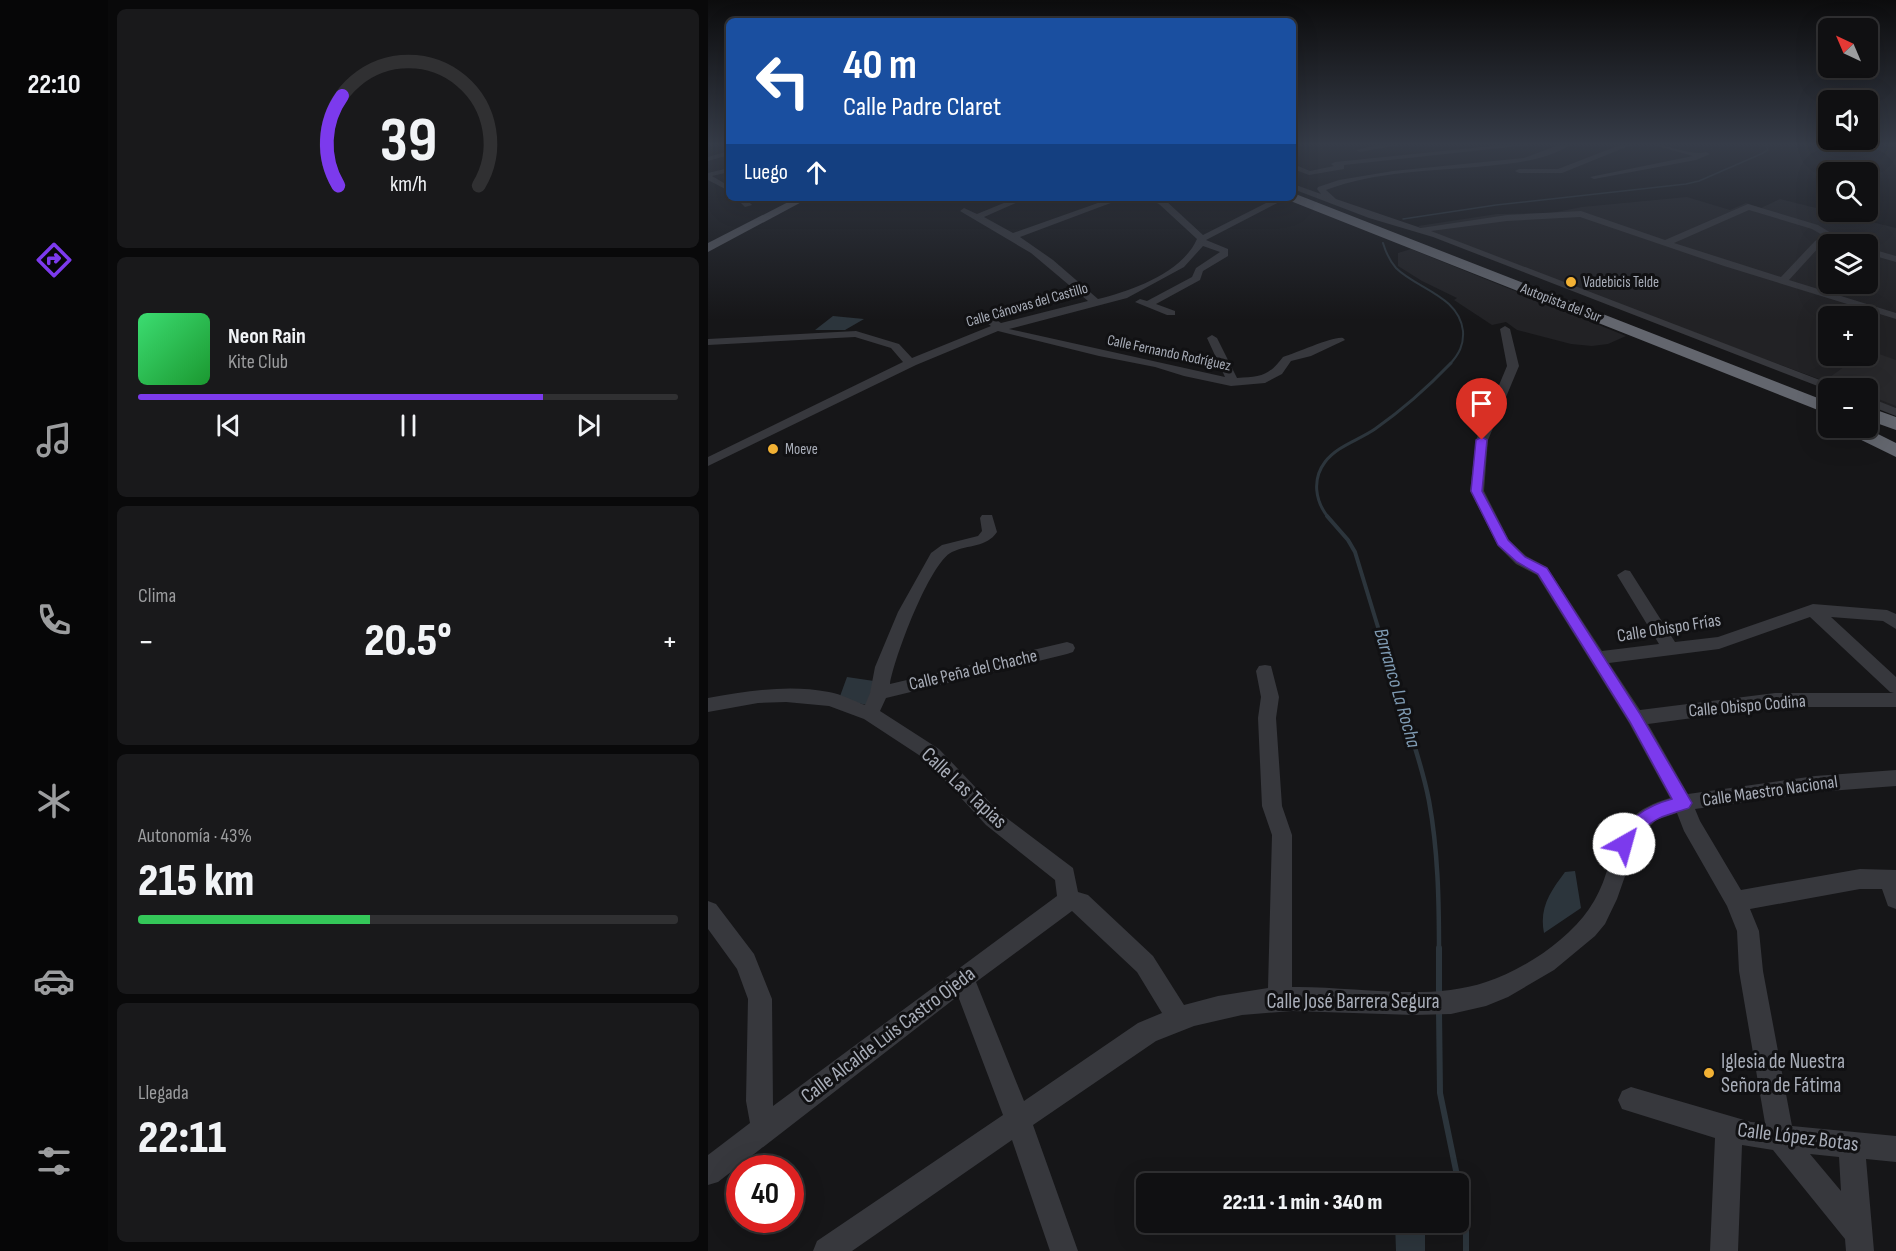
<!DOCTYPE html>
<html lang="es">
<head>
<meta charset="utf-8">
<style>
  :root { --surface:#101012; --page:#19191b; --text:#f1f3f6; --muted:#9c9d9f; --line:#303032; --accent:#7c3aed }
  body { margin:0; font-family:"Sofia Sans Condensed",sans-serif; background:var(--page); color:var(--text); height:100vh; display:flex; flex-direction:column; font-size:22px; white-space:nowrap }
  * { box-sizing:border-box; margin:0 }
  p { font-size:20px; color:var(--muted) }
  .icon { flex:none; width:33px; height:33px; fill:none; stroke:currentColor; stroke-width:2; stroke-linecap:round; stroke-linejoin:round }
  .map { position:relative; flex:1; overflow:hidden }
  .side { display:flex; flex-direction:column; gap:9px; padding:9px; background:#09090a; width:600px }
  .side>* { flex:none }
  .top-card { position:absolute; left:18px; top:18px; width:570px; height:183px; border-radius:9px; box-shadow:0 6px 24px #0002,0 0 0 2px var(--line); background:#1a4fa0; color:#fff; overflow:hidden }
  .needle { width:39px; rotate:316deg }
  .tools { position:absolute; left:1110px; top:18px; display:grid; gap:12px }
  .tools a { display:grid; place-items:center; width:60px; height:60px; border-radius:9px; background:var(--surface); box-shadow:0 6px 24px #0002,0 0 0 2px var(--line); font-size:30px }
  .speed { position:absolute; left:18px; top:1155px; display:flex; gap:12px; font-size:30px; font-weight:700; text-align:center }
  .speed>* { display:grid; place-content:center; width:78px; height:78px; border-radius:50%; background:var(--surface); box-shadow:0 6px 24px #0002,0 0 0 2px var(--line); line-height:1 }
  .speed .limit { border:9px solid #d22; background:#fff; color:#111 }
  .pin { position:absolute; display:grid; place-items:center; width:51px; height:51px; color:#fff; margin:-62px -26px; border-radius:50% 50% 50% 0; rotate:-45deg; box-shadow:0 0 6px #0007 }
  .pin .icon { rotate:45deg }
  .me { position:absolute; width:66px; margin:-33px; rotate:38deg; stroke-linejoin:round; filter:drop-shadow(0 0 4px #0008) }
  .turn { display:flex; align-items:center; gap:21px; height:126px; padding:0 18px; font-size:27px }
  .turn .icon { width:78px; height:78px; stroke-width:2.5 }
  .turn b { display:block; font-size:42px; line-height:51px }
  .then { display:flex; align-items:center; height:57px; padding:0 18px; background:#0003; gap:12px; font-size:22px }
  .big { font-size:45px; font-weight:800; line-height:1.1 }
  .side .tile { flex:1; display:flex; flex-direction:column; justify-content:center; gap:9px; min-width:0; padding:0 21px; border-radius:9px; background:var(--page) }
  .side .dial { align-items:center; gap:0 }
  .dial svg { height:156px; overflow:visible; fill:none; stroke:var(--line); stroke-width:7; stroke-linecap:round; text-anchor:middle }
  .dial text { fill:var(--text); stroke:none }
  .song { display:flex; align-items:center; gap:18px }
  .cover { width:72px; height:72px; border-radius:9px; background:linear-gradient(135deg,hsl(140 70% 55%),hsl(130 70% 35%)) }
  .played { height:6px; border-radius:3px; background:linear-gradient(90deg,var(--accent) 75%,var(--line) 75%) }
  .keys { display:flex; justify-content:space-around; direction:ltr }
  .heat { display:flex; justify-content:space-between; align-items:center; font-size:33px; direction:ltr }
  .charge { height:9px; border-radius:4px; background:linear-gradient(90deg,#34c759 43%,var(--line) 0) }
  .trip { position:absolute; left:428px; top:1173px; width:333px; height:60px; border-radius:9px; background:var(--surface); box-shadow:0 6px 24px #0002,0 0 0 2px var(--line); font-weight:800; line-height:60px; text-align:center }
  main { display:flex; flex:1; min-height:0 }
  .tabs { display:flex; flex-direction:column; width:108px; justify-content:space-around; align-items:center; background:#060607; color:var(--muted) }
  .tabs .icon { width:42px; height:42px }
  .tabs .current { color:var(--accent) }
  .tabs b { font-size:27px; color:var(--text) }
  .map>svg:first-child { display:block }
  .built { fill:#222225; fill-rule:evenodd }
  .water { fill:#2c353c }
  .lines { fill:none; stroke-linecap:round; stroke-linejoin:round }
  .stream-far5 { stroke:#2c353c; stroke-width:1.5 }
  .stream-far4 { stroke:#2c353c; stroke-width:2 }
  .stream-far3 { stroke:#2c353c; stroke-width:3 }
  .stream-far2 { stroke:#2c353c; stroke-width:4 }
  .stream-far1 { stroke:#2c353c; stroke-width:4.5 }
  .stream { stroke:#2c353c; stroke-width:6 }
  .building { fill:#29292c }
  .minor { fill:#37383d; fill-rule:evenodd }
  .major { fill:#53555c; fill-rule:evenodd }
  .highway { fill:#63666e; fill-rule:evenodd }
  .route { fill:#7c3aed; stroke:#51269a; stroke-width:1.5 }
  .poi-dot { fill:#f2b134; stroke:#111113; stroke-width:2 }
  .labels { text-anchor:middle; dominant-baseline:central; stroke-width:6; stroke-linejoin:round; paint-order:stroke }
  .far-poi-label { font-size:15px; fill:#a8adb8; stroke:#111113; text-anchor:start }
  .far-street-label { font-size:15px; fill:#a8adb8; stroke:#111113 }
  .street-label { font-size:18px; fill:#a8adb8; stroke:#111113 }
  .water-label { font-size:20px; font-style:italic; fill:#7f9bb3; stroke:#111113 }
  .near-street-label { font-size:21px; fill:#a8adb8; stroke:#111113 }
  .near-poi-label { font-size:21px; fill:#a8adb8; stroke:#111113; text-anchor:start }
</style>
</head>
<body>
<main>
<nav class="tabs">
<b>22:10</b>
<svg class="icon current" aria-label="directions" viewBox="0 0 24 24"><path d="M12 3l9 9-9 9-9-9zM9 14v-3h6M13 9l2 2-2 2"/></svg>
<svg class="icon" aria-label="music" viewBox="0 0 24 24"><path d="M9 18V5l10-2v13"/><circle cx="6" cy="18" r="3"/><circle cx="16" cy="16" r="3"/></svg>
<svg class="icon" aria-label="phone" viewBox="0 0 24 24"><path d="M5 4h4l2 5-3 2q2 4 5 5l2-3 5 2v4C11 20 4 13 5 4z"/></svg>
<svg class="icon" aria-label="climate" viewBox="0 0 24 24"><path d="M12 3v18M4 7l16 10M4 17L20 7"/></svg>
<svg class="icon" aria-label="car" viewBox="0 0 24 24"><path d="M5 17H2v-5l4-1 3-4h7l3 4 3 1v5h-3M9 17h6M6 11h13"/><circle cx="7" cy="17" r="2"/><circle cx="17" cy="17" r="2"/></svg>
<svg class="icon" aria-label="filters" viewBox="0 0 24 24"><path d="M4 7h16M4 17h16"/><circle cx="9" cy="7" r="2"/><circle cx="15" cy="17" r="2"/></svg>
</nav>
<section class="side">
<div class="tile dial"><svg viewBox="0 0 100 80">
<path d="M14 69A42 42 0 1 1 86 69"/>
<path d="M14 69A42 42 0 0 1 16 23" stroke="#7c3aed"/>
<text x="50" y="56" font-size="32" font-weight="700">39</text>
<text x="50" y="72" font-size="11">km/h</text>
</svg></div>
<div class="tile">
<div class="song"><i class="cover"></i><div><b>Neon Rain</b><p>Kite Club</p></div></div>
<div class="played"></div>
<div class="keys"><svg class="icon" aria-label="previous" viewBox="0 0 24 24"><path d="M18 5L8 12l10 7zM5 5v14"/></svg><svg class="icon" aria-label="pause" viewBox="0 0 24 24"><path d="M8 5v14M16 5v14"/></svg><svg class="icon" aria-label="next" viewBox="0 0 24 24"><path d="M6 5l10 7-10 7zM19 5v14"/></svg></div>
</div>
<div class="tile"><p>Clima</p>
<div class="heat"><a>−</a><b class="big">20.5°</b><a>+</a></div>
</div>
<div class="tile"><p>Autonomía · 43%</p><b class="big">215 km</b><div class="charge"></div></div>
<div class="tile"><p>Llegada</p><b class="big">22:11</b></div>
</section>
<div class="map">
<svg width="1188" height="1251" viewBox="0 0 1188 1251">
  <rect width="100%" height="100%" fill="#161618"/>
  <path class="built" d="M979,197L1022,210L1038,203L1053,208L1072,199L1188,228V408L1160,398V388H1135L725,236L710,226L789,214L843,213L874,207ZM1120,244H1160V284H1120ZM1120,316H1160V356H1120Z
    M703,249L918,336L900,344L884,346L863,344L809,330L798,322L784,325L746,300L749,298L714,281L690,266V253Z"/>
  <path class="water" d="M125,316L156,319L137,330H107Z
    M139,677L166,681L159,705L131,699Z
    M867,871L873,908L836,933C831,908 842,892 857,872Z
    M687,1223H717V1251H688Z"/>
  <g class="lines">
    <path class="stream-far5" d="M695,219L788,205L978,184L991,181L1053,154L1060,150L1057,145"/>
    <path class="stream-far4" d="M675,243C678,253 681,260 688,268C709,289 751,296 755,331C756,345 751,354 742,364"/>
    <path class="stream-far3" d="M620,517C607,501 604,479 617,462C629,446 651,440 667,429C694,410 720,387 743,363"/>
    <path class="stream-far2" d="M619,516L640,540L647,552L695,709"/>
    <path class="stream-far1" d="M694,707C704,738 715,769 721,801C730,850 731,900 731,950"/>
    <path class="stream" d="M731,948V995
      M731,1011L732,1093L758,1219V1251"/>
  </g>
  <path class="building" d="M1160,350L1188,360V406L1160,395V388H1137L1118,380L1151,356H1160Z"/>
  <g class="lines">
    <path class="minor" d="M670,145H690L652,152L648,150Z
      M794,145H821L636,165V169L601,175L585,169V164L602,171L626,166L623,164L627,162Z
      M851,145H862C837,161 806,163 778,166C726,171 667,171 618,190L628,199L713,228L799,215L873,211L957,240L1040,204L1110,225L1128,236L1113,245L1081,280L1188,313V319L1016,266L872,217L799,221L723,231L1133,388L1120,390L725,237L661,218L585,189V184L613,194L609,189L610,187L631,180L685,171L816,158ZM1041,210L1104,229L1116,236L1107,241L1073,277L966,243Z
      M912,145H923L854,173H811L807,171L811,169H850Z
      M946,145C963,145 983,156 998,152L1002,154L988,160L886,179L882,177L985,156Z
      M21,151V155L0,161V157Z
      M21,168V172L4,176L21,186V191L0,180V173Z
      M28,198H37L44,205L37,207Z
      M308,198L317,199L276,217L305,233L404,198H416L312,237L345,260L390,299C423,291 474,273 489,239L451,204L439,198L457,200L495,235L568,198L575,200L498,240L520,249V256L495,271L492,280L448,304L467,311V315H459L427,302L432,299L439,301L484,277L488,268L512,252L495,246L476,267L419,298L301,329L517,377L499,338L504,335L509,338L529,378C552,377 561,376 575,357C589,353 625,336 635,338L637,340L603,356L583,361L574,374L557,383L523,386L476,376L447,367L391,356L290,331L208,365L0,466V457L195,362L183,348L147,337L0,345V339L148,331L191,344L204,358L283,326L276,321V317H284L293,323L380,301L323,253L252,211L256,208L269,214Z
      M1160,248L1188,256V262L1160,254Z
      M797,326L802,329L811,366L780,440L776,491L801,540L818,556L839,567L894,651L951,644L909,575L917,570L922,571L967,642L1010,637L1105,604L1179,610L1188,614V629L1175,621L1123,617L1188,677V707H1067L940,724L980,794L1107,776L1188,770V786L1107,792L987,809L992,821L1033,890L1152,869L1188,870V909L1180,906L1174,889H1152L1042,909L1051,931L1055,971L1084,1126L1188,1136V1162L1158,1159L1166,1251H1138L1137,1239L1065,1150L1034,1145L1030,1251H1002L1007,1138L914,1109L910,1100L914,1091L923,1087L1043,1122L1057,1123L1031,971L1029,931L1019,906L976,831L969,813L948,820L930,839L909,899L897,924L887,936L846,970L800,997L778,1006L743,1014L706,1015L584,1011L534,1015L486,1026L448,1041L325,1125L370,1251H342L304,1140L144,1251H105L109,1241L295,1115L250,996L10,1182L0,1185V1155L42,1123L38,1101L40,999L29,969L0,929V901L8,904L46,954L64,999L65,1106L349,896L347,880L278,825L217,759L156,719L121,706L78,702L50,703L0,712V698C40,691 80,684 121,692C133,694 146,701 157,705L162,693L167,667L190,612L223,553L234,545L270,536L274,531L272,518L274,515H284L289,532C278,548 261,544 244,552C222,562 186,658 182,684L359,642L365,644L367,648L365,652L359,654L178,698L172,711L231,749L292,813L365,868L370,892L380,895L445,956L476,1005L510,996L560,988L564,835L554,806L550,718L553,697L548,671L551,666L557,665L563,666L571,697L568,718L574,806L584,835V987C646,986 720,1002 778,982C815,970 859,941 881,909C914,863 892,818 962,798L921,723L829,575L808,564L790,546L762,491L768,440L799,366L792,329ZM1102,617L1182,692L1186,693H1067L932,710L901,663L1011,649ZM364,911L429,972L454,1013L430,1023L316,1101L268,982ZM1102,1154L1131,1157L1133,1191Z
      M1160,397L1188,408V416L1160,405Z"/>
    <path class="major" d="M88,198H101L0,252V243Z"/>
    <path class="highway" d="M585,193L1120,402V414L580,200L579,198H585Z
      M1160,407L1188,417V430L1160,420Z
      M1135,428H1158L1188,443V457L1137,432Z"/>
  </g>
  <linearGradient id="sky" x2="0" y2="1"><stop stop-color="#0c0c0d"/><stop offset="0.45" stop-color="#363c48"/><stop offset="1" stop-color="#363c48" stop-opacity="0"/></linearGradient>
  <rect width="1188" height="320" fill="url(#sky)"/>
  <path class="route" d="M774,437L779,440L774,491L800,540L817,557L839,568L932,714L984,803L981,808C964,814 947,816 934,831C927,838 926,848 916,852L910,849L907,844C919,819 938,806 964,799L922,722L830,574L809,562L790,545L763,491L768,440Z"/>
  <g class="poi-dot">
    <circle cx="863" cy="282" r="6"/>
    <circle cx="65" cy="449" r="6"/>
    <circle cx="1001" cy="1073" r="6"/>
  </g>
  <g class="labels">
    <g class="far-poi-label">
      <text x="875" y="282">Vadebicis Telde</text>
      <text x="77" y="449">Moeve</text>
    </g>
    <g class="far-street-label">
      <text transform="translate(853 303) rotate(21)">Autopista del Sur</text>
      <text transform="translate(319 305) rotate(-16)">Calle Cánovas del Castillo</text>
      <text transform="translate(461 353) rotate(12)">Calle Fernando Rodríguez</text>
    </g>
    <g class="street-label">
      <text transform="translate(961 628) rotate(-9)">Calle Obispo Frías</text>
      <text transform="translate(265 670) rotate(-13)">Calle Peña del Chache</text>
      <text transform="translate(1039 706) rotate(-5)">Calle Obispo Codina</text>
      <text transform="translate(1062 791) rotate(-8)">Calle Maestro Nacional</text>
    </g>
    <g class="water-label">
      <text transform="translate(689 688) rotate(74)">Barranco La Rocha</text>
    </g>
    <g class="near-street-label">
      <text transform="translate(256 788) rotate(43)">Calle Las Tapias</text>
      <text x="645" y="1001">Calle José Barrera Segura</text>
      <text transform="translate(180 1035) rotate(-37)">Calle Alcalde Luis Castro Ojeda</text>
      <text transform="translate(1090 1137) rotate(7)">Calle López Botas</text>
    </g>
    <g class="near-poi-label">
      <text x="1013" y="1061">Iglesia de Nuestra<tspan x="1013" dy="24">Señora de Fátima</tspan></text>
    </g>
  </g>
</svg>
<div class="tools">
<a><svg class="needle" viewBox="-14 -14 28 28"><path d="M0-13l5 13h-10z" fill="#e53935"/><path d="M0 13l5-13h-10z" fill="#9c9d9f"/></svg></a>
<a><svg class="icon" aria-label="sound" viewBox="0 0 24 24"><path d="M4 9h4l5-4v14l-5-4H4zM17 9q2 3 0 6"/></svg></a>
<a><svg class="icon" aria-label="search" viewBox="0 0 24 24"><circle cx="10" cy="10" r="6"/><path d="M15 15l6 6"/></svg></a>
<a><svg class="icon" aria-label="layers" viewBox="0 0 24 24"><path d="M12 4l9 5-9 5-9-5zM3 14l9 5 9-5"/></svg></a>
<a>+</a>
<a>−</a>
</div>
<div class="speed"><div class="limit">40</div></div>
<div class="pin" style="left:774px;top:440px;background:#d93025"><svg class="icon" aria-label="arrive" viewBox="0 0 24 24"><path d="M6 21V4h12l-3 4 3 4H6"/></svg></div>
<svg class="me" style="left:916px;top:844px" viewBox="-20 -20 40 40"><circle r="19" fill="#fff"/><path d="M0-13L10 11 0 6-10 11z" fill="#7c3aed"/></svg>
<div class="trip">22:11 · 1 min · 340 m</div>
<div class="top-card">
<div class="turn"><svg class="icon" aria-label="left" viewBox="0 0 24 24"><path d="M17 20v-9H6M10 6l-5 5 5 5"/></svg><div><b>40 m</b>Calle Padre Claret</div></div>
<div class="then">Luego<svg class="icon" aria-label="ahead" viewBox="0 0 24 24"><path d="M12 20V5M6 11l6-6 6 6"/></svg></div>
</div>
</div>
</main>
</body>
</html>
